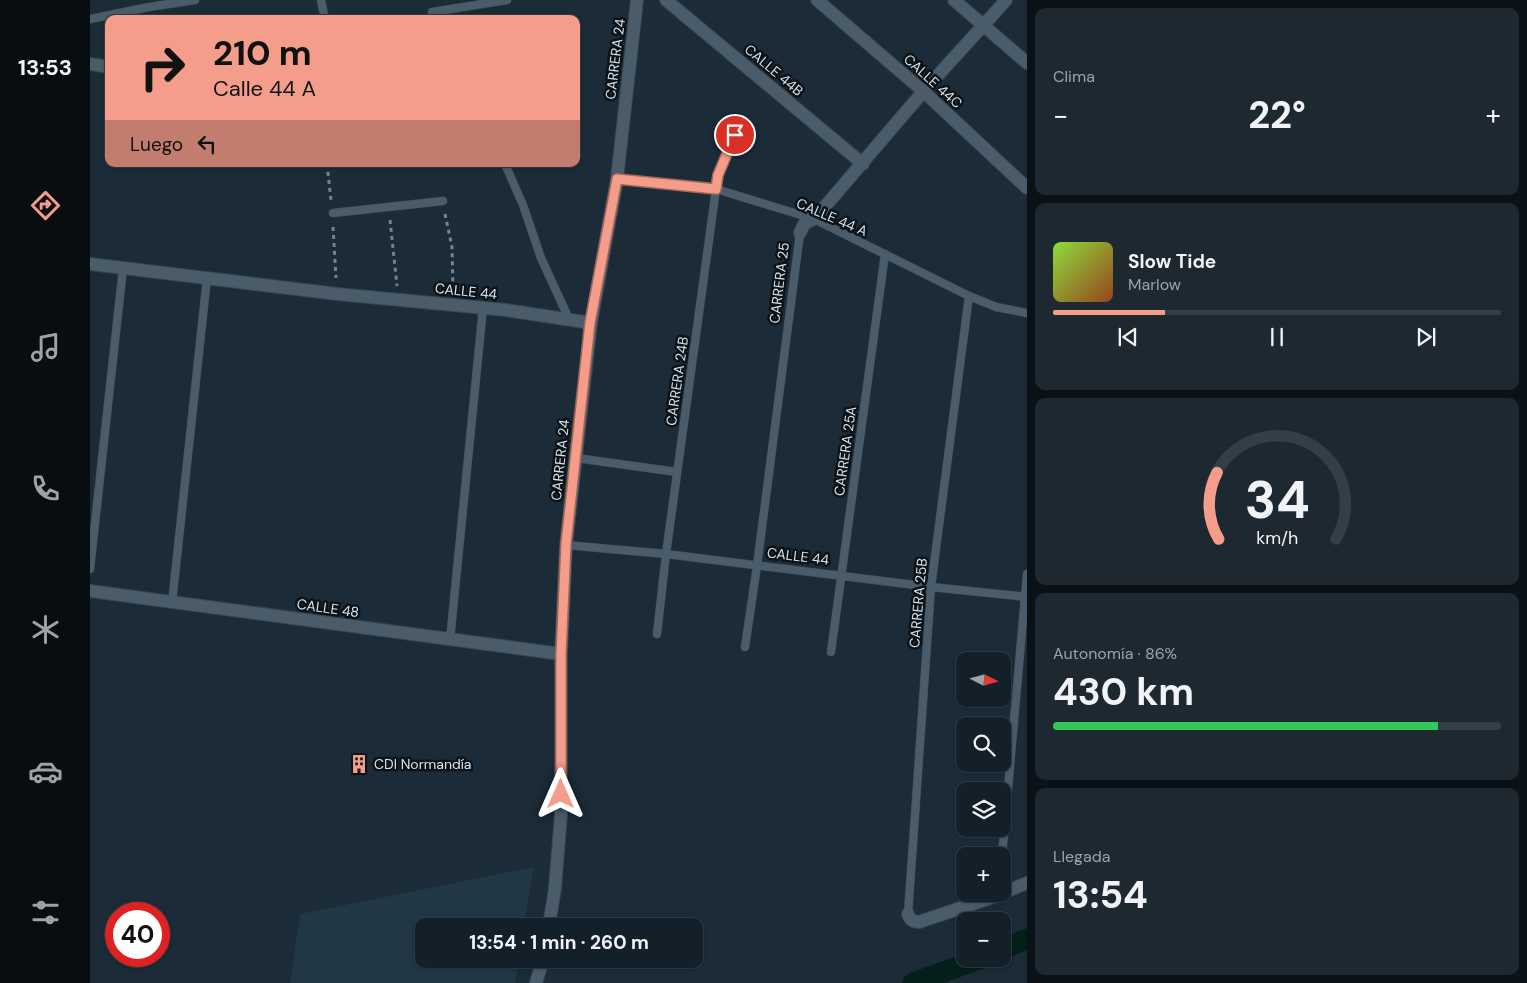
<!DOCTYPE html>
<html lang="es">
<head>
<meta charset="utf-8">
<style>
  :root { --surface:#142029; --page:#1d2831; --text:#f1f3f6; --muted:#9da3a8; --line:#333e46; --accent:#f49d8b }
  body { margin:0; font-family:"DM Sans",sans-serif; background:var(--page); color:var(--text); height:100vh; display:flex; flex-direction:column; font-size:19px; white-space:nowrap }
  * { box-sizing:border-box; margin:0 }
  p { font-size:16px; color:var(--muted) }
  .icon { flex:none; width:28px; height:28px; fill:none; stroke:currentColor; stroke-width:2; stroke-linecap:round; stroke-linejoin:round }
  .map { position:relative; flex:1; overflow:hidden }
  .panel { display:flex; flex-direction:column; gap:8px; padding:8px; background:#0b1217; width:500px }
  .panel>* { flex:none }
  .banner { position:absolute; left:15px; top:15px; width:475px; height:152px; border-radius:10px; box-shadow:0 1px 4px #0004,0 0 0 1px var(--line); background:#f49d8b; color:#111; overflow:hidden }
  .needle { width:32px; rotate:96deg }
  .controls { position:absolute; left:866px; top:652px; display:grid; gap:10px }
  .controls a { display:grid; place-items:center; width:55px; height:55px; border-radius:10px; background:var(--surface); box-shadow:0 1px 4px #0004,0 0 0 1px var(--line); font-size:25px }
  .speed { position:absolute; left:15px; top:902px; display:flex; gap:10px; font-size:25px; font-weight:700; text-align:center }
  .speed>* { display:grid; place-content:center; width:65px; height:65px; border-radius:50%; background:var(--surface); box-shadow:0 1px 4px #0004,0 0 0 1px var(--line); line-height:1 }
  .speed .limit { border:8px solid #d22; background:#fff; color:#111 }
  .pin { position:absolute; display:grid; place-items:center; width:42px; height:42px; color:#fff; margin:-21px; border:2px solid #fff; border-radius:50%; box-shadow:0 1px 5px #0007 }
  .me { position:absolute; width:55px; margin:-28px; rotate:0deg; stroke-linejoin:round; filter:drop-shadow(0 0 4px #0008) }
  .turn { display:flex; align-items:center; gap:18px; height:105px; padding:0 25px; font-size:22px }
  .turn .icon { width:65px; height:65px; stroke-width:2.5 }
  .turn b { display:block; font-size:35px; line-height:42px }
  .then { display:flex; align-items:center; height:48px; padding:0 25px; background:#0003; gap:10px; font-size:19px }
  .big { font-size:38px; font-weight:700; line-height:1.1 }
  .panel .tile { flex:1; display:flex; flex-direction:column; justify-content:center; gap:8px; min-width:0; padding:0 18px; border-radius:10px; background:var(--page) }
  .panel .dial { align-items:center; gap:0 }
  .dial svg { height:130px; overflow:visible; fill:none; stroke:var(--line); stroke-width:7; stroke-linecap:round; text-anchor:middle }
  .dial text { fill:var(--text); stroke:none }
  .song { display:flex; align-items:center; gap:15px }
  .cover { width:60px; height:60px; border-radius:8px; background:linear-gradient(135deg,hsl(90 70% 55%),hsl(20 70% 35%)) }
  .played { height:5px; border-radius:2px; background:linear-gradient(90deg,var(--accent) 25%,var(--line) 25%) }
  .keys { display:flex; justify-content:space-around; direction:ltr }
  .heat { display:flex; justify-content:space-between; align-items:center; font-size:28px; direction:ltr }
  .charge { height:8px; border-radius:4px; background:linear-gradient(90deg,#34c759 86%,var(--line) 0) }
  .trip { position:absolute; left:325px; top:918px; width:288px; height:50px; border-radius:10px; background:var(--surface); box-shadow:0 1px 4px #0004,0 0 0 1px var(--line); font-weight:700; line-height:50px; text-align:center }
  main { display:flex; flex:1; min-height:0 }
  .tabs { display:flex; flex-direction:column; width:90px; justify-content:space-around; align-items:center; background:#080d10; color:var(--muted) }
  .tabs .icon { width:35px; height:35px }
  .tabs .active { color:var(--accent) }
  .tabs b { font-size:22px; color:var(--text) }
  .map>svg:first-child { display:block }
  .built { fill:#213746 }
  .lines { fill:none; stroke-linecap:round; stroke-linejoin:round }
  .canal { stroke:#041e1a; stroke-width:21 }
  .lane-casing { stroke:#38454f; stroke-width:9 }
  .street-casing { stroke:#38454f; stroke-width:14 }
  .secondary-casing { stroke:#38454f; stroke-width:14 }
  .path { stroke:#77848e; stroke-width:3; stroke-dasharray:4 4; stroke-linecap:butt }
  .lane { stroke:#4a5c69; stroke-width:8 }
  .street { stroke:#4a5c69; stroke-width:12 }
  .secondary { stroke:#4a5c69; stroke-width:12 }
  .route-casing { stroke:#9f665a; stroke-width:12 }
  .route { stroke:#f49d8b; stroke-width:9 }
  .labels { text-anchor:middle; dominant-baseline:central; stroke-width:5; stroke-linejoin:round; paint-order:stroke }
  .street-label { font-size:14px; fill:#d9e3eb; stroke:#0c1318 }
  .poi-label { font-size:14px; fill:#d9e3eb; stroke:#0c1318; text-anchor:start }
</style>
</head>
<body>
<main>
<nav class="tabs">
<b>13:53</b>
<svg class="icon active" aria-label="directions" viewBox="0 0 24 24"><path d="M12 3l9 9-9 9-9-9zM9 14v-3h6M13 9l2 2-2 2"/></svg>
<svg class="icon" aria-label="music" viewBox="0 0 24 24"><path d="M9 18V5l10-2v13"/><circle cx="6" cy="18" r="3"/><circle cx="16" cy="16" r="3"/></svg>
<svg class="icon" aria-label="phone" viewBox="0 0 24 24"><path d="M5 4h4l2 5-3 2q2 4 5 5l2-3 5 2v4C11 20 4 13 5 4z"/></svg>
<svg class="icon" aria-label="climate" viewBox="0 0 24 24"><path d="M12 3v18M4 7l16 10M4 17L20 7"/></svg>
<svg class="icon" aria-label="car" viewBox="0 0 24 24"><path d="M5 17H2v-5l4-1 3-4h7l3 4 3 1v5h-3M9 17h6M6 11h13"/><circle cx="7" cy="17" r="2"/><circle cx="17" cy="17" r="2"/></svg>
<svg class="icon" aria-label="filters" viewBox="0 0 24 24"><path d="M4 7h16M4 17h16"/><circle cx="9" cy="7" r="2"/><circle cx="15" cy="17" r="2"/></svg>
</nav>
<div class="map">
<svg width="937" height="983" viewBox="0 0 937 983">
  <rect width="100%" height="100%" fill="#1b2b37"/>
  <path class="built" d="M444,867L434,926H334V959H429L425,983H200L210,914Z"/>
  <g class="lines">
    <path class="canal" d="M912,949L937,939
      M823,983L889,959"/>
    <g class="lane-casing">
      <path id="lane" d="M231,0L235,19
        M0,19L59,7L105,0
        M346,19L342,12L417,0
        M415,164L433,205L451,258L479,319
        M527,179L626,189L724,219L879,296L906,307L937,313
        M243,213L353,201
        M486,458L587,472
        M476,545L576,554L841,587L937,597
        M0,569L33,268
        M82,603L117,278
        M567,634L576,554L626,189L628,175L645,135
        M360,640L393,308
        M655,647L667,566L710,233
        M741,652L795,254
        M912,856L937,574
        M818,914L841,587L879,296"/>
    </g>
    <g class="street-casing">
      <path id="street" d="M576,0L773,164
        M727,0L833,91L937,188
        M864,0L937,63
        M0,64L19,67
        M710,233L714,224L724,219C761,177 797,133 834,91C861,60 889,31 916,0
        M0,264L247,294L416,310L501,323
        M912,893L937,883
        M818,914C820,920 823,922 829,922L912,894"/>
    </g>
    <g class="secondary-casing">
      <path id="secondary" d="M0,591L471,654
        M459,926L465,888L471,814V654L476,545L501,323L527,179L547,0
        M446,983L453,959"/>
    </g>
    <path class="path" d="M237,164L241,200
      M355,214L362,247L363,290
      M300,220L307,286
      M243,227L246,278"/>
    <use href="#lane" class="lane"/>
    <use href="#street" class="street"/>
    <use href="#secondary" class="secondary"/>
  </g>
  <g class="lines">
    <g class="route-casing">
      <path id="route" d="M471,794V654L476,544L500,323L527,179L626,189L628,175L645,135"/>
    </g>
    <use href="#route" class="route"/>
  </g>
  <defs>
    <g id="building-bare" transform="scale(1.5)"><path d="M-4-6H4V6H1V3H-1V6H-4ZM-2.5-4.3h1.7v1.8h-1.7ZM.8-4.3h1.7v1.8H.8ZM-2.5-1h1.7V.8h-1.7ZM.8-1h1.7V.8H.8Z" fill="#f49d8b" stroke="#0c1318" stroke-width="2.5" paint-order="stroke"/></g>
  </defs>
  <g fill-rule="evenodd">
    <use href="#building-bare" x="269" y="764"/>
  </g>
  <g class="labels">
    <g class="street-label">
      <text transform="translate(525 59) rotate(-83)">CARRERA 24</text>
      <text transform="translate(684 70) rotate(40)">CALLE 44B</text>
      <text transform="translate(843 81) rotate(42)">CALLE 44C</text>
      <text transform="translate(742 217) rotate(23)">CALLE 44 A</text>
      <text transform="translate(689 283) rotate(-83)">CARRERA 25</text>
      <text transform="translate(376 291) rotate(6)">CALLE 44</text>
      <text transform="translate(587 381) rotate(-82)">CARRERA 24B</text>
      <text transform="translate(755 451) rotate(-82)">CARRERA 25A</text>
      <text transform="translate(470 460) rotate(-84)">CARRERA 24</text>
      <text transform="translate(708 556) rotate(7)">CALLE 44</text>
      <text transform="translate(828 603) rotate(-85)">CARRERA 25B</text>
      <text transform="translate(238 608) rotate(8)">CALLE 48</text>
    </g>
    <g class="poi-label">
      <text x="284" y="764">CDI Normandía</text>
    </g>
  </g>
</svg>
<div class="controls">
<a><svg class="needle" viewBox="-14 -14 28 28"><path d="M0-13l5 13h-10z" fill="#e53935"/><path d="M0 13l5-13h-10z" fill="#9da3a8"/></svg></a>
<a><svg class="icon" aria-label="search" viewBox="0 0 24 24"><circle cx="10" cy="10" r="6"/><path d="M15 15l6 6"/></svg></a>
<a><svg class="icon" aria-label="layers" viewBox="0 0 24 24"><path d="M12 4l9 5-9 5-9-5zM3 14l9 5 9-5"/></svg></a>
<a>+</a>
<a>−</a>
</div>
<div class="speed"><div class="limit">40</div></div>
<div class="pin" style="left:645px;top:135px;background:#d93025"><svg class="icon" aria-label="arrive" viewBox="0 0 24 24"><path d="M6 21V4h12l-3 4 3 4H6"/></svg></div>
<svg class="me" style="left:471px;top:794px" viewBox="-20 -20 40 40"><path d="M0-17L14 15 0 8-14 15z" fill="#f49d8b" stroke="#fff" stroke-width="4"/></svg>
<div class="trip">13:54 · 1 min · 260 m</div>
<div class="banner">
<div class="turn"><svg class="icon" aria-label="right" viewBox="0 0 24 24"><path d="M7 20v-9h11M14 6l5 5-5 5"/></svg><div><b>210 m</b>Calle 44 A</div></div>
<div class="then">Luego<svg class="icon" aria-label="left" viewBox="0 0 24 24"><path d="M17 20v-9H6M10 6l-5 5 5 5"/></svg></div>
</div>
</div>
<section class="panel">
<div class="tile"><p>Clima</p>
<div class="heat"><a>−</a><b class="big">22°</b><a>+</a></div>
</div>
<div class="tile">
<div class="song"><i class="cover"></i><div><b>Slow Tide</b><p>Marlow</p></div></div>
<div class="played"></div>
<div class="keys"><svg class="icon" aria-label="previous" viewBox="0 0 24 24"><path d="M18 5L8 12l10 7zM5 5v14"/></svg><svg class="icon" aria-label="pause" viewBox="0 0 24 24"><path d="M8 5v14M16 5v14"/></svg><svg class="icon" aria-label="next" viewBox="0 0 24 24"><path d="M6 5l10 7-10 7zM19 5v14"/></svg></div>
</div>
<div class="tile dial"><svg viewBox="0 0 100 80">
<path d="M14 69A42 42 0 1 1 86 69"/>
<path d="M14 69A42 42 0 0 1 13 28" stroke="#f49d8b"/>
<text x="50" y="56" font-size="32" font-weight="700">34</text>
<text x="50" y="72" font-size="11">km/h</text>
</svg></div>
<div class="tile"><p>Autonomía · 86%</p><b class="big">430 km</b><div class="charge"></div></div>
<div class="tile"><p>Llegada</p><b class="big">13:54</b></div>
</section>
</main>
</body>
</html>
